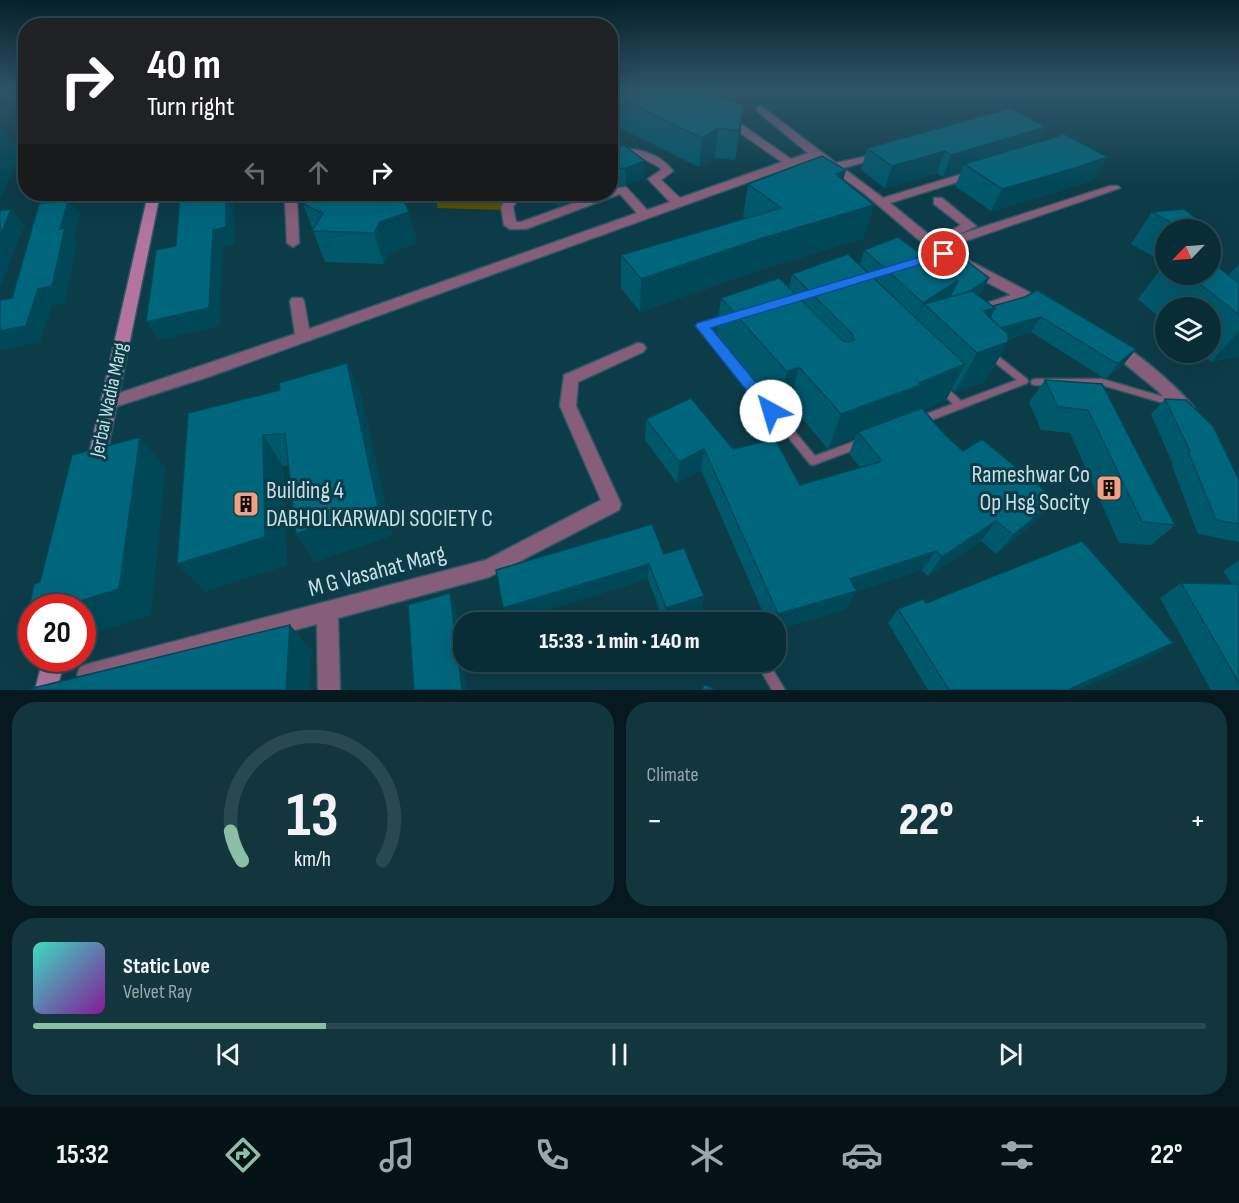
<!DOCTYPE html>
<html lang="en">
<head>
<meta charset="utf-8">
<style>
  :root { --surface:#092d36; --page:#12353e; --text:#f1f3f6; --muted:#99a8ad; --line:#294951; --accent:#8abfa5 }
  body { margin:0; font-family:"Sofia Sans Condensed",sans-serif; background:var(--page); color:var(--text); height:100vh; display:flex; flex-direction:column; font-size:22px; white-space:nowrap }
  * { box-sizing:border-box; margin:0 }
  p { font-size:20px; color:var(--muted) }
  .icon { flex:none; width:33px; height:33px; fill:none; stroke:currentColor; stroke-width:2; stroke-linecap:round; stroke-linejoin:round }
  .map { position:relative; height:690px; overflow:hidden }
  .panel { display:flex; flex-direction:column; gap:12px; padding:12px; background:#05191e; flex:1 }
  .panel>* { flex:none }
  .hud { position:absolute; left:18px; top:18px; width:600px; height:183px; border-radius:24px; box-shadow:0 6px 24px #0002,0 0 0 2px var(--line); background:#202124; color:#fff; overflow:hidden }
  .needle { width:39px; rotate:245deg }
  .controls { position:absolute; left:1155px; top:219px; display:grid; gap:12px }
  .controls a { display:grid; place-items:center; width:66px; height:66px; border-radius:50%; background:var(--surface); box-shadow:0 6px 24px #0002,0 0 0 2px var(--line); font-size:30px }
  .speed { position:absolute; left:18px; top:594px; display:flex; gap:12px; font-size:30px; font-weight:700; text-align:center }
  .speed>* { display:grid; place-content:center; width:78px; height:78px; border-radius:50%; background:var(--surface); box-shadow:0 6px 24px #0002,0 0 0 2px var(--line); line-height:1 }
  .speed .limit { border:9px solid #d22; background:#fff; color:#111 }
  .pin { position:absolute; display:grid; place-items:center; width:51px; height:51px; color:#fff; margin:-26px; border:3px solid #fff; border-radius:50%; box-shadow:0 2px 6px #0007 }
  .me { position:absolute; width:66px; margin:-33px; rotate:321deg; stroke-linejoin:round; filter:drop-shadow(0 0 4px #0008) }
  .turn { display:flex; align-items:center; gap:21px; height:126px; padding:0 30px; font-size:27px }
  .turn .icon { width:78px; height:78px; stroke-width:2.5 }
  .turn b { display:block; font-size:42px; line-height:51px }
  .lanes { display:flex; align-items:center; height:57px; padding:0 30px; background:#0003; justify-content:center; gap:30px; direction:ltr }
  .lanes .off { opacity:.35 }
  .big { font-size:45px; font-weight:800; line-height:1.1 }
  .panel .tile { flex:1; display:flex; flex-direction:column; justify-content:center; gap:9px; min-width:0; padding:0 21px; border-radius:24px; background:var(--page) }
  .panel .dial { align-items:center; gap:0 }
  .dial svg { height:156px; overflow:visible; fill:none; stroke:var(--line); stroke-width:7; stroke-linecap:round; text-anchor:middle }
  .dial text { fill:var(--text); stroke:none }
  .song { display:flex; align-items:center; gap:18px }
  .cover { width:72px; height:72px; border-radius:9px; background:linear-gradient(135deg,hsl(170 70% 55%),hsl(290 70% 35%)) }
  .played { height:6px; border-radius:3px; background:linear-gradient(90deg,var(--accent) 25%,var(--line) 25%) }
  .keys { display:flex; justify-content:space-around; direction:ltr }
  .heat { display:flex; justify-content:space-between; align-items:center; font-size:33px; direction:ltr }
  .panel .tiles { flex:1; display:grid; gap:12px; grid-template-columns:1fr 1fr }
  .tile:last-child { grid-column:span 2 }
  .trip { position:absolute; left:453px; top:612px; width:333px; height:60px; border-radius:24px; background:var(--surface); box-shadow:0 6px 24px #0002,0 0 0 2px var(--line); font-weight:800; line-height:60px; text-align:center }
  .tabs { display:flex; height:96px; justify-content:space-around; align-items:center; background:#041216; color:var(--muted) }
  .tabs .icon { width:42px; height:42px }
  .tabs .on { color:var(--accent) }
  .tabs b { font-size:27px; color:var(--text) }
  .map>svg:first-child { display:block }
  .green { fill:#5c5005 }
  .lines { fill:none; stroke-linecap:round; stroke-linejoin:round }
  .lane-casing { stroke:#2e5964; stroke-width:3 }
  .street-casing { stroke:#2e5964; stroke-width:3 }
  .secondary-casing { stroke:#2e5964; stroke-width:3 }
  .lane { fill:#865e79; fill-rule:evenodd }
  .street { fill:#865e79; fill-rule:evenodd }
  .secondary { fill:#b3749f; fill-rule:evenodd }
  .wall { fill:#00586b }
  .shaded-wall { fill:#004757 }
  .building { fill:#00667c; stroke:#004757; stroke-width:1.5 }
  .route { fill:#1a73e8; stroke:#114b97; stroke-width:1.5 }
  .labels { text-anchor:middle; dominant-baseline:central; stroke-width:6; stroke-linejoin:round; paint-order:stroke }
  .street-label { font-size:20px; fill:#c8dfe6; stroke:#0c3c48 }
  .near-poi-label { font-size:24px; fill:#c8dfe6; stroke:#0c3c48; text-anchor:end }
  .near-street-label { font-size:24px; fill:#c8dfe6; stroke:#0c3c48 }
</style>
</head>
<body>
<div class="map">
<svg width="1239" height="690" viewBox="0 0 1239 690">
  <rect width="100%" height="100%" fill="#0c3c48"/>
  <path class="green" d="M439,194H534L499,210L437,208Z"/>
  <g class="lines">
    <g class="lane-casing">
      <path id="lane" d="M944,252H947L948,254L947,256L919,263L915,261L916,259Z
        M728,315L732,318L731,320L707,327L815,456L861,439L864,440L866,443L864,446L813,465L810,464L698,326L699,324Z
        M991,352L994,353L1027,379L1028,381L1027,383L924,423L921,424L918,423L916,420L918,417L953,404L938,389L937,387L938,385H944L961,401L1017,380L988,357L987,355L988,353Z
        M1035,379H1102L1174,400L1177,401L1178,403L1177,405L1174,406L1102,385H1035L1032,384L1031,382L1032,380Z
        M766,663L770,665L785,690H772L760,669L762,665Z"/>
    </g>
    <g class="street-casing">
      <path id="street" d="M761,106L836,163L886,152V156L843,168L883,198L972,171H980V175L890,203L938,242L957,236H949L947,233L961,225L934,204V198H942L976,226L958,235L1110,186H1118L1120,188L945,248L1048,302L1050,305L1043,310L1023,301L974,317L969,315L967,312L969,309L1011,295L939,257L865,194L815,158L211,376L108,409L102,407L100,403L102,399L295,334L290,301L292,298H302L304,301L309,329L637,213L620,194L526,229H510L504,225L501,207L510,194H522L513,207L516,222H521L599,194H610V189L626,187L647,210L670,202L648,179L661,170L659,167L640,157L610,154V148C634,148 658,151 673,171L661,180L680,198L782,162L720,119V115H728L791,159L808,153L757,111V107Z
        M26,144V150L0,157V151Z
        M287,194H299L297,200L299,243L293,247L287,243L285,200Z
        M1113,341C1133,347 1189,396 1199,415L1197,420L1191,422L1185,420L1158,391L1108,350L1105,346L1108,342Z
        M638,343L643,344L646,348L643,352L578,382L576,406L621,504L619,510L489,577L338,618L340,690H318L317,624L88,686L80,683L77,675L80,667L88,664L486,560L601,500L560,406L564,375Z"/>
    </g>
    <g class="secondary-casing">
      <path id="secondary" d="M148,194H160L104,467L101,472L95,474L89,472L86,467Z
        M43,658H65L57,690H35Z"/>
    </g>
    <use href="#lane" class="lane"/>
    <use href="#street" class="street"/>
    <use href="#secondary" class="secondary"/>
  </g>
  <path class="wall" d="M610,90L715,95L744,106L740,135L735,160L715,158L699,167L610,123Z
    M1046,127L1039,141L1095,179L1060,191L991,211L955,186L961,172L943,177L937,173L885,188L861,170L867,148Z
    M610,149L644,178L626,185L610,187Z
    M843,180L864,238L757,271L640,312L621,288V255L745,218L743,217L748,184Z
    M546,194H594L559,206Z
    M403,198L409,212L417,243L390,253L384,264L325,262L303,204Z
    M1152,212L1212,230L1210,232V230H1166V274L1229,275L1239,264V356L1211,362L1200,352H1210V308H1166V323L1138,299L1165,263L1131,244Z
    M864,250L934,263L983,290L977,295L993,306L1025,297L1136,349L1124,364L1107,378L1102,377L1031,332L1008,339V342L985,382L955,392L952,389L946,400L923,410L943,433L1038,520L996,554L981,541L928,576L922,570L856,592L846,609L776,630V622H767L701,470L677,483L645,440L646,419L733,449L800,485L860,467L849,454L855,438L828,449L789,403L778,408L716,334L721,298L789,288L792,274L860,265Z
    M347,363L361,395L392,535L316,562L296,534L288,465L283,466L287,565L205,591L177,564L280,390Z
    M1045,380L1102,384L1175,525L1151,545L1119,543L1070,433L1041,430L1029,402Z
    M1165,399L1239,480V542L1198,534L1172,466L1173,465L1151,414Z
    M664,554L704,596L701,611L664,622L648,579L508,622Z
    M1239,560V690H1211L1160,598L1181,583L1232,584L1223,571Z
    M926,603L1173,643L1152,657L1078,690H928L888,623L898,609Z"/>
  <path class="shaded-wall" d="M744,106L740,135L735,160L739,131Z
    M0,125L21,154L0,199Z
    M1046,127L1036,148L964,164L961,172L943,177L951,155Z
    M718,128L715,158L699,167L702,138Z
    M945,151L937,173L885,188L892,166Z
    M1108,157L1095,179L1060,191L991,211L1002,189Z
    M645,161L644,178L626,185V168Z
    M846,170L837,203L836,174Z
    M226,194H234L235,245L223,247L220,326L159,340L146,322L213,230Z
    M558,194H594L559,206Z
    M69,199L80,215L74,239L77,244L65,303L52,306L40,342L0,351V331L60,229Z
    M874,205L864,238L757,271L640,312L641,279L763,238Z
    M11,209L24,225L0,289V236Z
    M409,212L417,243L390,253L384,264L374,233L380,222Z
    M989,278L983,290L949,314L954,302Z
    M958,281L940,319L924,304L906,343L923,303Z
    M995,308L974,348L983,311Z
    M1041,317L1031,332L987,344L995,329Z
    M1239,331V356L1211,362Z
    M1008,342L985,382L955,392L977,353Z
    M1136,349L1124,364L1107,378L1119,363Z
    M347,363L361,395L392,535L316,562L296,534Z
    M965,364L946,400L904,418L858,432L855,438L828,449L841,414L919,383Z
    M799,367L789,403L778,408L787,372Z
    M263,435L283,466L287,565L205,591L177,564Z
    M140,437L166,468L151,615L82,637V608H58Z
    M704,449L701,470L677,483L679,462Z
    M1056,500L1038,520L996,554L1013,535Z
    M996,521L981,541L928,576L942,557Z
    M936,551L922,570L856,592L846,609L776,630V622H775L778,614L850,579Z
    M649,564L648,579L508,622L503,608Z
    M450,593L456,608L467,690H462Z
    M704,596L701,611L664,622L666,608Z
    M290,625L312,650L310,690H286Z
    M1173,643L1152,657L1078,690H1068Z"/>
  <path class="building" d="M610,90H711L715,95L744,106L739,131L718,128L702,138L610,94Z
    M1011,108L1046,127L951,155L945,151L892,166L867,148Z
    M1062,133L1108,157L1072,169L1002,189L964,164L1059,136Z
    M624,145L645,161L626,168L610,170V149Z
    M822,156L846,170L836,174L874,205L763,238L641,279L621,255L781,208L748,184Z
    M180,194H226V227L213,230L209,308L146,322L156,250L176,246Z
    M321,194H401L409,212L380,222L374,233L312,231L323,213L303,204Z
    M69,199L60,229L65,228L52,286L38,289L26,326L0,331V300L12,298L39,204Z
    M11,209L0,236V211Z
    M1184,209L1212,230H1183L1152,212Z
    M898,237L958,281L923,303L864,250Z
    M848,254L965,364L919,383L921,385L841,414L799,367L787,372L721,298L779,278L843,341L851,342L854,339L852,334L792,274Z
    M967,261L989,278L970,291L950,297L958,281L934,263Z
    M1210,261L1239,283V315L1187,274H1210Z
    M1037,290L1136,349L1119,363L1114,362L1041,317L1001,328L990,318L995,308L993,306L1025,297Z
    M972,291L995,308L983,311L1008,334V342L977,353L924,304Z
    M347,363L378,506L296,534L285,434L263,435L265,537L177,564L188,413L280,390L279,383Z
    M1045,380L1102,384L1175,525L1142,522L1088,410L1058,407Z
    M691,398L733,449L775,439L800,485L882,461L858,432L922,408L943,433L963,451L982,439L1056,500L1013,535L996,521L942,557L936,551L850,579L857,591L778,614L704,449L679,462L646,419Z
    M1165,399L1186,400L1213,426L1239,480V524L1216,520L1188,451H1190Z
    M140,437L119,589L58,608H32V616L27,617L34,584L40,582L72,455Z
    M652,524L664,554L684,548L704,596L666,608L649,564L503,608L496,570Z
    M1082,541L1173,643L1068,690H949L898,609L923,599L926,603Z
    M1181,583L1239,584V683Z
    M450,593L462,690H414L408,605Z
    M290,625L286,690H25Z
    M704,684L716,690H702Z"/>
  <linearGradient id="sky" x2="0" y2="1"><stop stop-color="#072128"/><stop offset="0.48" stop-color="#2e566a"/><stop offset="1" stop-color="#2e566a" stop-opacity="0"/></linearGradient>
  <rect width="1239" height="187" fill="url(#sky)"/>
  <path class="route" d="M944,250L950,254L948,256L711,328L776,407L779,411L776,415H766L695,326L697,323Z"/>
  <defs>
    <g id="building-square" transform="scale(1.35)"><rect x="-9" y="-9" width="18" height="18" rx="4" fill="#f39f83" stroke="#0c3c48"/><path d="M-4-6H4V6H1V3H-1V6H-4ZM-2.5-4.3h1.7v1.8h-1.7ZM.8-4.3h1.7v1.8H.8ZM-2.5-1h1.7V.8h-1.7ZM.8-1h1.7V.8H.8Z" fill="#111"/></g>
  </defs>
  <g fill-rule="evenodd">
    <use href="#building-square" x="1109" y="488"/>
    <use href="#building-square" x="246" y="504"/>
  </g>
  <g class="labels">
    <g class="street-label">
      <text transform="translate(109 400) rotate(-78)">Jerbai Wadia Marg</text>
    </g>
    <g class="near-poi-label">
      <text x="1090" y="474">Rameshwar Co<tspan x="1090" dy="28">Op Hsg Socity</tspan></text>
      <text x="266" y="490" text-anchor="start">Building 4<tspan x="266" dy="28">DABHOLKARWADI SOCIETY C</tspan></text>
    </g>
    <g class="near-street-label">
      <text transform="translate(377 571) rotate(-15)">M G Vasahat Marg</text>
    </g>
  </g>
</svg>
<div class="controls">
<a><svg class="needle" viewBox="-14 -14 28 28"><path d="M0-13l5 13h-10z" fill="#e53935"/><path d="M0 13l5-13h-10z" fill="#99a8ad"/></svg></a>
<a><svg class="icon" aria-label="layers" viewBox="0 0 24 24"><path d="M12 4l9 5-9 5-9-5zM3 14l9 5 9-5"/></svg></a>
</div>
<div class="speed"><div class="limit">20</div></div>
<div class="pin" style="left:944px;top:254px;background:#d93025"><svg class="icon" aria-label="arrive" viewBox="0 0 24 24"><path d="M6 21V4h12l-3 4 3 4H6"/></svg></div>
<svg class="me" style="left:771px;top:411px" viewBox="-20 -20 40 40"><circle r="19" fill="#fff"/><path d="M0-13L10 11 0 6-10 11z" fill="#1a73e8"/></svg>
<div class="trip">15:33 · 1 min · 140 m</div>
<div class="hud">
<div class="turn"><svg class="icon" aria-label="right" viewBox="0 0 24 24"><path d="M7 20v-9h11M14 6l5 5-5 5"/></svg><div><b>40 m</b>Turn right</div></div>
<div class="lanes"><svg class="icon off" aria-label="left" viewBox="0 0 24 24"><path d="M17 20v-9H6M10 6l-5 5 5 5"/></svg><svg class="icon off" aria-label="ahead" viewBox="0 0 24 24"><path d="M12 20V5M6 11l6-6 6 6"/></svg><svg class="icon" aria-label="right" viewBox="0 0 24 24"><path d="M7 20v-9h11M14 6l5 5-5 5"/></svg></div>
</div>
</div>
<section class="panel">
<div class="tiles">
<div class="tile dial"><svg viewBox="0 0 100 80">
<path d="M14 69A42 42 0 1 1 86 69"/>
<path d="M14 69A42 42 0 0 1 8 54" stroke="#8abfa5"/>
<text x="50" y="56" font-size="32" font-weight="700">13</text>
<text x="50" y="72" font-size="11">km/h</text>
</svg></div>
<div class="tile"><p>Climate</p>
<div class="heat"><a>−</a><b class="big">22°</b><a>+</a></div>
</div>
<div class="tile">
<div class="song"><i class="cover"></i><div><b>Static Love</b><p>Velvet Ray</p></div></div>
<div class="played"></div>
<div class="keys"><svg class="icon" aria-label="previous" viewBox="0 0 24 24"><path d="M18 5L8 12l10 7zM5 5v14"/></svg><svg class="icon" aria-label="pause" viewBox="0 0 24 24"><path d="M8 5v14M16 5v14"/></svg><svg class="icon" aria-label="next" viewBox="0 0 24 24"><path d="M6 5l10 7-10 7zM19 5v14"/></svg></div>
</div>
</div>
</section>
<nav class="tabs">
<b>15:32</b>
<svg class="icon on" aria-label="directions" viewBox="0 0 24 24"><path d="M12 3l9 9-9 9-9-9zM9 14v-3h6M13 9l2 2-2 2"/></svg>
<svg class="icon" aria-label="music" viewBox="0 0 24 24"><path d="M9 18V5l10-2v13"/><circle cx="6" cy="18" r="3"/><circle cx="16" cy="16" r="3"/></svg>
<svg class="icon" aria-label="phone" viewBox="0 0 24 24"><path d="M5 4h4l2 5-3 2q2 4 5 5l2-3 5 2v4C11 20 4 13 5 4z"/></svg>
<svg class="icon" aria-label="climate" viewBox="0 0 24 24"><path d="M12 3v18M4 7l16 10M4 17L20 7"/></svg>
<svg class="icon" aria-label="car" viewBox="0 0 24 24"><path d="M5 17H2v-5l4-1 3-4h7l3 4 3 1v5h-3M9 17h6M6 11h13"/><circle cx="7" cy="17" r="2"/><circle cx="17" cy="17" r="2"/></svg>
<svg class="icon" aria-label="filters" viewBox="0 0 24 24"><path d="M4 7h16M4 17h16"/><circle cx="9" cy="7" r="2"/><circle cx="15" cy="17" r="2"/></svg>
<b>22°</b>
</nav>
</body>
</html>
